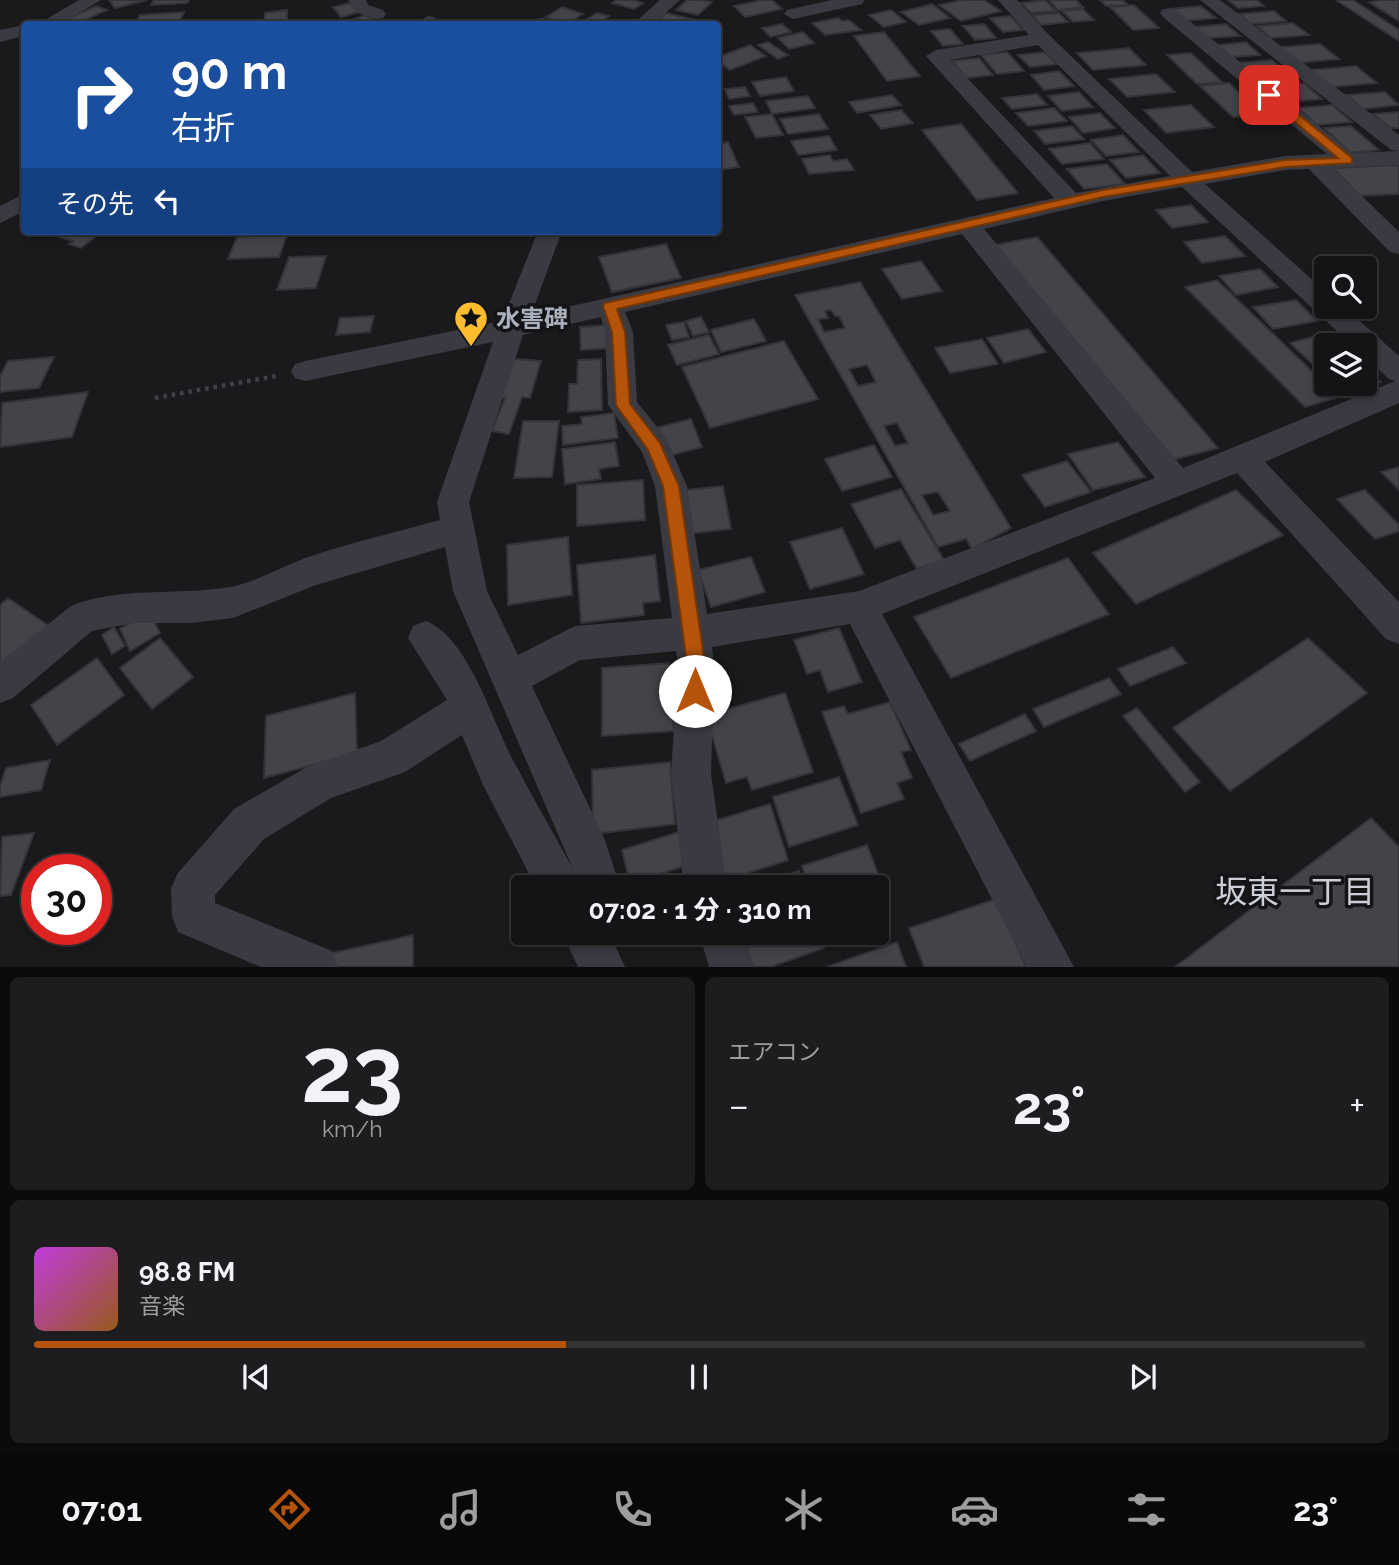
<!DOCTYPE html>
<html lang="ja">
<head>
<meta charset="utf-8">
<style>
  :root { --surface:#141315; --page:#1d1c1e; --text:#f1f3f6; --muted:#9d9ea0; --line:#333234; --accent:#b45309 }
  body { margin:0; font-family:Raleway,"Noto Sans JP",sans-serif; background:var(--page); color:var(--text); height:100vh; display:flex; flex-direction:column; font-size:26px; white-space:nowrap }
  * { box-sizing:border-box; margin:0 }
  p { font-size:23px; color:var(--muted) }
  .icon { flex:none; width:38px; height:38px; fill:none; stroke:currentColor; stroke-width:2; stroke-linecap:round; stroke-linejoin:round }
  .map { position:relative; height:967px; overflow:hidden }
  .side { display:flex; flex-direction:column; gap:10px; padding:10px; background:#0b0a0c; flex:1 }
  .side>* { flex:none }
  .top-card { position:absolute; left:21px; top:21px; width:700px; height:214px; border-radius:7px; box-shadow:0 4px 10px #0003,0 0 0 2px var(--line); background:#1a4fa0; color:#fff; overflow:hidden }
  .controls { position:absolute; left:1314px; top:256px; display:grid; gap:14px }
  .controls a { display:grid; place-items:center; width:63px; height:63px; border-radius:7px; background:var(--surface); box-shadow:0 4px 10px #0003,0 0 0 2px var(--line); font-size:35px }
  .speed { position:absolute; left:21px; top:854px; display:flex; gap:14px; font-size:35px; font-weight:700; text-align:center }
  .speed>* { display:grid; place-content:center; width:91px; height:91px; border-radius:50%; background:var(--surface); box-shadow:0 4px 10px #0003,0 0 0 2px var(--line); line-height:1 }
  .speed .limit { border:10px solid #d22; background:#fff; color:#111 }
  .pin { position:absolute; display:grid; place-items:center; width:60px; height:60px; color:#fff; margin:-30px; border-radius:14px; box-shadow:0 4px 10px #0006 }
  .me { position:absolute; width:77px; margin:-38px; rotate:0deg; stroke-linejoin:round; filter:drop-shadow(0 0 5px #0008) }
  .turn { display:flex; align-items:center; gap:24px; height:147px; padding:0 35px; font-size:32px }
  .turn .icon { width:91px; height:91px; stroke-width:2.5 }
  .turn b { display:block; font-size:49px; line-height:60px }
  .then { display:flex; align-items:center; height:66px; padding:0 35px; background:#0003; gap:14px; font-size:26px }
  .big { font-size:52px; font-weight:700; line-height:1.1 }
  .side .widget { flex:1; display:flex; flex-direction:column; justify-content:center; gap:10px; min-width:0; padding:0 24px; border-radius:10px; background:var(--page) }
  .side .dial { align-items:center; gap:0 }
  .dial b { font-size:91px; line-height:1 }
  .song { display:flex; align-items:center; gap:21px }
  .cover { width:84px; height:84px; border-radius:10px; background:linear-gradient(135deg,hsl(290 70% 55%),hsl(30 70% 35%)) }
  .played { height:7px; border-radius:4px; background:linear-gradient(90deg,var(--accent) 40%,var(--line) 40%) }
  .keys { display:flex; justify-content:space-around; direction:ltr }
  .heat { display:flex; justify-content:space-between; align-items:center; font-size:38px; direction:ltr }
  .side .tiles { flex:1; display:grid; gap:10px; grid-template-columns:1fr 1fr }
  .widget:last-child { grid-column:span 2 }
  .trip { position:absolute; left:511px; top:875px; width:378px; height:70px; border-radius:7px; background:var(--surface); box-shadow:0 4px 10px #0003,0 0 0 2px var(--line); font-weight:700; line-height:70px; text-align:center }
  .dock { display:flex; height:112px; justify-content:space-around; align-items:center; background:#080808; color:var(--muted) }
  .dock .icon { width:49px; height:49px }
  .dock .active { color:var(--accent) }
  .dock b { font-size:32px; color:var(--text) }
  .map>svg:first-child { display:block }
  .building { fill:#434449; stroke:#333338; stroke-width:2; fill-rule:evenodd }
  .lines { fill:none; stroke-linecap:round; stroke-linejoin:round }
  .path { stroke:#404249; stroke-width:4.5; stroke-dasharray:3.5 5; stroke-linecap:butt }
  .minor { fill:#3a3b42; fill-rule:evenodd }
  .route { fill:#b45309; stroke:#753606; stroke-width:2 }
  .labels { text-anchor:middle; dominant-baseline:central; stroke-width:7; stroke-linejoin:round; paint-order:stroke }
  .poi-label { font-size:24px; font-weight:bold; fill:#abb0bd; stroke:#141417; text-anchor:start }
  .near-neighbourhood-label { font-size:32px; fill:#cccfd8; stroke:#141417 }
</style>
</head>
<body>
<div class="map">
<svg width="1399" height="967" viewBox="0 0 1399 967">
  <rect width="100%" height="100%" fill="#1a191c"/>
  <path class="building" d="M109,0H147L115,8Z
    M154,0H189L187,3L151,5Z
    M616,0H633L643,3L634,9L612,3Z
    M687,0H701L712,2L698,15L676,10Z
    M763,0H772L782,9L745,17L734,6Z
    M962,0H984L1001,11L961,21L939,5Z
    M1045,0L1056,11L1031,13L1021,3Z
    M1049,0H1076L1083,7L1058,10Z
    M1100,0H1123L1128,5L1106,6Z
    M1228,0H1257L1264,6L1238,8Z
    M1336,0H1353L1399,30V41Z
    M1399,0V21L1369,2L1383,0Z
    M350,3L359,12L341,17L333,7Z
    M932,4L950,18L919,25L901,12Z
    M1134,5L1159,28L1133,30L1110,7Z
    M96,6L107,10L76,24L64,20Z
    M1201,6L1216,18L1183,21L1169,9Z
    M562,7L583,14L567,24L546,17Z
    M1083,9L1094,20L1073,22L1062,11Z
    M287,10V24H264L265,13Z
    M891,10L906,22L884,27L869,15Z
    M1274,11L1286,21L1251,24L1239,14Z
    M184,12L180,21L135,24L140,15Z
    M597,13L609,16L598,24H579Z
    M666,13L692,19L687,24H654Z
    M1059,13L1068,22L1041,25L1032,15Z
    M365,15L380,22L342,24Z
    M1010,16L1023,30L1003,32L990,18Z
    M838,18L842,21L849,20L861,30L825,35L812,23Z
    M1293,23L1309,35L1271,38L1257,26Z
    M782,24L791,32L770,37L762,28Z
    M984,24L996,38L975,40L963,26Z
    M1226,24L1240,36L1209,38L1195,27Z
    M950,29L963,44L943,46L931,31Z
    M803,32L814,43L789,49L778,38Z
    M884,32L920,76L887,81L854,36Z
    M768,42L788,55L778,59L758,45Z
    M1246,42L1260,55L1232,57L1218,45Z
    M1320,44L1339,59L1298,63L1280,47Z
    M750,45L766,56L730,70L718,61V57Z
    M1129,48L1146,65L1093,70L1077,53Z
    M1007,52L1024,71L997,74L981,55Z
    M1045,52L1057,64L1030,67L1018,55Z
    M1191,53L1222,82L1197,84L1167,55Z
    M979,58L993,75L966,78L952,61Z
    M1272,60L1291,77L1258,79L1239,63Z
    M1356,66L1377,83L1331,87L1311,70Z
    M1059,71L1074,86L1044,90L1031,75Z
    M1156,74L1175,92L1127,97L1109,79Z
    M786,77L794,91L760,96L752,82Z
    M1229,83L1262,114L1233,117L1200,86Z
    M1304,83L1322,99L1287,102L1269,86Z
    M745,87L750,96L729,99L725,89Z
    M1079,92L1093,107L1062,111L1048,96Z
    M1385,92L1399,105L1363,109L1347,95Z
    M1037,94L1047,105L1012,109L1002,98Z
    M892,95L901,105L857,113L849,102Z
    M808,96L815,108L772,114L766,101Z
    M753,103L758,112L734,115L729,106Z
    M1191,105L1214,127L1166,133L1144,110Z
    M1332,105L1352,122L1317,125L1298,108Z
    M1054,108L1067,121L1028,126L1016,113Z
    M901,110L913,123L881,129L870,115Z
    M1399,112V128H1390L1373,114Z
    M1100,113L1115,128L1083,133L1069,117Z
    M772,114L783,135L756,138L745,117Z
    M819,114L828,129L788,134L780,119Z
    M961,124L1018,193L977,200L922,130Z
    M1072,126L1084,139L1045,144L1034,131Z
    M1351,126L1379,150L1351,153L1324,128Z
    M1123,135L1139,152L1106,156L1091,140Z
    M829,136L837,150L798,155L791,141Z
    M728,142L739,167L718,170V144Z
    M1090,143L1104,159L1062,164L1049,149Z
    M830,155L833,161L847,159L854,170L809,174L802,159Z
    M1143,155L1160,173L1126,178L1110,160Z
    M1107,164L1125,184L1084,189L1067,169Z
    M1399,165V194L1360,196L1333,168Z
    M1191,205L1208,222L1172,228L1156,210Z
    M68,231H103L81,248L69,244L73,241L60,237Z
    M287,235L279,257L228,259L237,237Z
    M1225,236L1245,256L1202,263L1184,242Z
    M1037,237L1218,448L1168,461L995,245Z
    M666,244L681,278L612,292L599,257Z
    M326,256L316,288L277,290L289,257Z
    M921,261L942,291L902,299L882,269Z
    M1260,269L1278,287L1236,295L1219,276Z
    M1217,280L1339,397L1305,407L1185,287Z
    M860,282L1011,528L972,549L966,539L938,547L795,295ZM831,310L835,316H839L845,328L824,332L818,319L828,318L825,311ZM867,365L876,382L858,386L849,369ZM897,423L908,443L895,446L884,426ZM938,492L950,511L933,515L922,495Z
    M1296,300L1317,321L1273,329L1253,307Z
    M374,316L370,332L336,335L340,318Z
    M701,317L709,332L693,336L686,321Z
    M754,319L766,341L721,352L711,330Z
    M684,322L689,337L672,340L666,325Z
    M610,325L611,348L581,350L580,327Z
    M1028,329L1046,352L1004,363L987,338Z
    M1327,333L1340,345H1326V370L1321,372L1290,343Z
    M709,335L719,354L677,365L668,345Z
    M982,339L998,364L950,373L935,348Z
    M784,341L818,399L710,428L682,367Z
    M54,357L39,388L0,392V376L8,361Z
    M514,359L541,361L530,398L522,397L509,434L492,431L505,398L498,397Z
    M601,359L602,410L568,412L569,384H577L578,360Z
    M1365,369L1381,382L1346,394L1333,383H1365Z
    M88,392L72,437L0,447L2,403Z
    M614,413L618,438L563,445L562,426L582,424L581,417Z
    M691,419L702,447L668,456L656,428Z
    M523,421H559L552,477L514,478Z
    M615,442L619,466L599,469L601,479L565,484L562,449Z
    M1118,442L1145,477L1093,490L1068,454Z
    M874,445L892,477L842,491L825,459Z
    M1067,461L1091,492L1045,507L1022,475Z
    M1399,467V490L1381,472Z
    M643,480L645,520L577,526V485Z
    M723,486L731,529L685,534L679,491Z
    M901,489L944,560L917,569L900,540L875,548L851,504Z
    M1236,490L1283,535L1136,604L1093,553Z
    M1365,490L1399,525V531L1375,539L1337,499Z
    M842,528L864,574L810,589L790,542Z
    M568,537L572,595L508,605L507,545Z
    M655,555L660,601L643,603L644,615L581,623L577,565Z
    M751,557L765,592L711,607L698,570Z
    M1068,558L1109,614L951,678L914,617Z
    M8,598L49,626L0,671V605Z
    M149,612L160,633L130,651L120,629Z
    M114,627L125,646L112,654L102,635Z
    M839,628L862,682L828,692L820,670L807,674L794,640Z
    M160,638L193,677L152,709L120,668Z
    M1308,638L1367,693L1230,791L1173,728Z
    M1173,647L1186,663L1130,686L1118,669Z
    M97,658L124,695L57,745L31,705Z
    M670,663L674,731L602,736V668Z
    M1109,678L1121,694L1044,727L1033,709Z
    M355,693L357,753L264,778L266,716Z
    M785,693L813,772L752,790L747,777L726,783L706,715Z
    M890,702L911,750L901,752L912,778L897,783L904,799L861,813L822,712L844,706L848,714Z
    M1137,708L1200,782L1185,792L1123,716Z
    M1025,714L1036,731L970,761L959,744Z
    M50,760L41,790L0,797V786L6,768Z
    M670,762L675,824L593,834L592,770Z
    M839,777L858,825L789,847L773,797Z
    M770,804L788,860L717,883L701,825Z
    M1371,818L1399,847V967H1175Z
    M682,831L690,864L630,884L622,850Z
    M34,833L11,895L0,896L2,837Z
    M867,845L887,897L877,900V887H809L802,866Z
    M799,871L804,887H749Z
    M996,899L1026,967H924L909,928Z
    M742,933H819L824,948L771,967H752Z
    M413,935V967H331L332,953Z
    M897,942L906,967H827Z"/>
  <g class="lines">
    <path class="path" d="M155,398L276,376"/>
    <path class="minor" d="M79,0H101L60,24H38Z
      M348,0H366L368,5L383,10L386,14L383,18L377,19L355,12Z
      M660,0H680L653,24H633Z
      M832,0H865L862,4L793,19L784,14L787,10Z
      M998,0H1017L1049,35L1192,172L1285,156L1327,154L1163,17L1160,13L1163,9H1175L1352,153L1398,151L1391,150L1200,0H1220L1399,135V165L1333,168L1399,232V254L1390,252L1309,169L1285,170L1205,184L1326,292V306H1343L1399,356V403L1265,462L1399,602V644L1386,639L1237,473L882,614L1074,967H1027L850,624L712,647L714,664L711,774L727,887H684L671,774L678,664L676,651L580,660L532,686L605,840L620,887H536L483,785L462,735L405,772L331,798L264,839L215,895V903L332,951L338,967H261L178,932L172,916L171,888L178,873L234,809L307,767L381,741L447,700L408,638L413,626L426,621C469,638 492,721 513,760C532,796 553,833 573,869L453,591L445,547L316,585L233,618L191,623H133L92,631L13,698L0,703V662L71,606C122,586 176,596 230,587C257,582 284,565 311,556C353,542 397,532 440,520L437,502L493,342L305,381L295,378L291,371L295,364L305,361L502,321L538,231H562L531,315L1054,198L926,56L936,50L1029,35ZM1038,45L1170,176L1076,193L950,60ZM1182,187L1352,345H1365V357L1389,379L1395,381L1183,468L984,229L1103,201ZM962,234L1155,478L859,591L707,614L687,486L666,438L637,402L633,332L625,312ZM601,317L605,332L608,405L642,452L655,486L672,618L575,626L518,655L487,591L469,502L523,335Z
      M428,16L434,17L437,21L435,24H414Z
      M542,18L548,19L550,24H526L529,20Z
      M24,25V36L0,42V30Z
      M24,194V211L0,223V206Z
      M562,933H609L625,967H578Z
      M699,933H743L755,967H709Z"/>
  </g>
  <path class="route" d="M1265,93H1272L1352,158V163L1285,167L1103,197L617,309L625,332L630,404L660,443L679,486L705,664L701,698L695,701L688,698L685,691L687,664L663,486L648,450L616,405L612,332L603,306L605,303L1103,190L1285,160L1338,158L1265,97Z"/>
  <defs>
    <g id="sight-pin" transform="scale(1.75)"><path d="M0 17L-7.5 6A9.5 9.5 0 1 1 7.5 6Z" fill="#ffbc2f" stroke="#141417"/><path d="M0-6L1.8-2.2L6-1.7L2.9 1.2L3.7 5.4L0 3.3L-3.7 5.4L-2.9 1.2L-6-1.7L-1.8-2.2Z" fill="#111"/></g>
  </defs>
  <g fill-rule="evenodd">
    <use href="#sight-pin" x="471" y="318"/>
  </g>
  <g class="labels">
    <g class="poi-label">
      <text x="496" y="318">水害碑</text>
    </g>
    <g class="near-neighbourhood-label">
      <text x="1295" y="891">坂東一丁目</text>
    </g>
  </g>
</svg>
<div class="controls">
<a><svg class="icon" aria-label="search" viewBox="0 0 24 24"><circle cx="10" cy="10" r="6"/><path d="M15 15l6 6"/></svg></a>
<a><svg class="icon" aria-label="layers" viewBox="0 0 24 24"><path d="M12 4l9 5-9 5-9-5zM3 14l9 5 9-5"/></svg></a>
</div>
<div class="speed"><div class="limit">30</div></div>
<div class="pin" style="left:1269px;top:95px;background:#d93025"><svg class="icon" aria-label="arrive" viewBox="0 0 24 24"><path d="M6 21V4h12l-3 4 3 4H6"/></svg></div>
<svg class="me" style="left:695px;top:691px" viewBox="-20 -20 40 40"><circle r="19" fill="#fff"/><path d="M0-13L10 11 0 6-10 11z" fill="#b45309"/></svg>
<div class="trip">07:02 · 1 分 · 310 m</div>
<div class="top-card">
<div class="turn"><svg class="icon" aria-label="right" viewBox="0 0 24 24"><path d="M7 20v-9h11M14 6l5 5-5 5"/></svg><div><b>90 m</b>右折</div></div>
<div class="then">その先<svg class="icon" aria-label="left" viewBox="0 0 24 24"><path d="M17 20v-9H6M10 6l-5 5 5 5"/></svg></div>
</div>
</div>
<section class="side">
<div class="tiles">
<div class="widget dial"><b>23</b><p>km/h</p></div>
<div class="widget"><p>エアコン</p>
<div class="heat"><a>−</a><b class="big">23°</b><a>+</a></div>
</div>
<div class="widget">
<div class="song"><i class="cover"></i><div><b>98.8 FM</b><p>音楽</p></div></div>
<div class="played"></div>
<div class="keys"><svg class="icon" aria-label="previous" viewBox="0 0 24 24"><path d="M18 5L8 12l10 7zM5 5v14"/></svg><svg class="icon" aria-label="pause" viewBox="0 0 24 24"><path d="M8 5v14M16 5v14"/></svg><svg class="icon" aria-label="next" viewBox="0 0 24 24"><path d="M6 5l10 7-10 7zM19 5v14"/></svg></div>
</div>
</div>
</section>
<nav class="dock">
<b>07:01</b>
<svg class="icon active" aria-label="directions" viewBox="0 0 24 24"><path d="M12 3l9 9-9 9-9-9zM9 14v-3h6M13 9l2 2-2 2"/></svg>
<svg class="icon" aria-label="music" viewBox="0 0 24 24"><path d="M9 18V5l10-2v13"/><circle cx="6" cy="18" r="3"/><circle cx="16" cy="16" r="3"/></svg>
<svg class="icon" aria-label="phone" viewBox="0 0 24 24"><path d="M5 4h4l2 5-3 2q2 4 5 5l2-3 5 2v4C11 20 4 13 5 4z"/></svg>
<svg class="icon" aria-label="climate" viewBox="0 0 24 24"><path d="M12 3v18M4 7l16 10M4 17L20 7"/></svg>
<svg class="icon" aria-label="car" viewBox="0 0 24 24"><path d="M5 17H2v-5l4-1 3-4h7l3 4 3 1v5h-3M9 17h6M6 11h13"/><circle cx="7" cy="17" r="2"/><circle cx="17" cy="17" r="2"/></svg>
<svg class="icon" aria-label="filters" viewBox="0 0 24 24"><path d="M4 7h16M4 17h16"/><circle cx="9" cy="7" r="2"/><circle cx="15" cy="17" r="2"/></svg>
<b>23°</b>
</nav>
</body>
</html>
